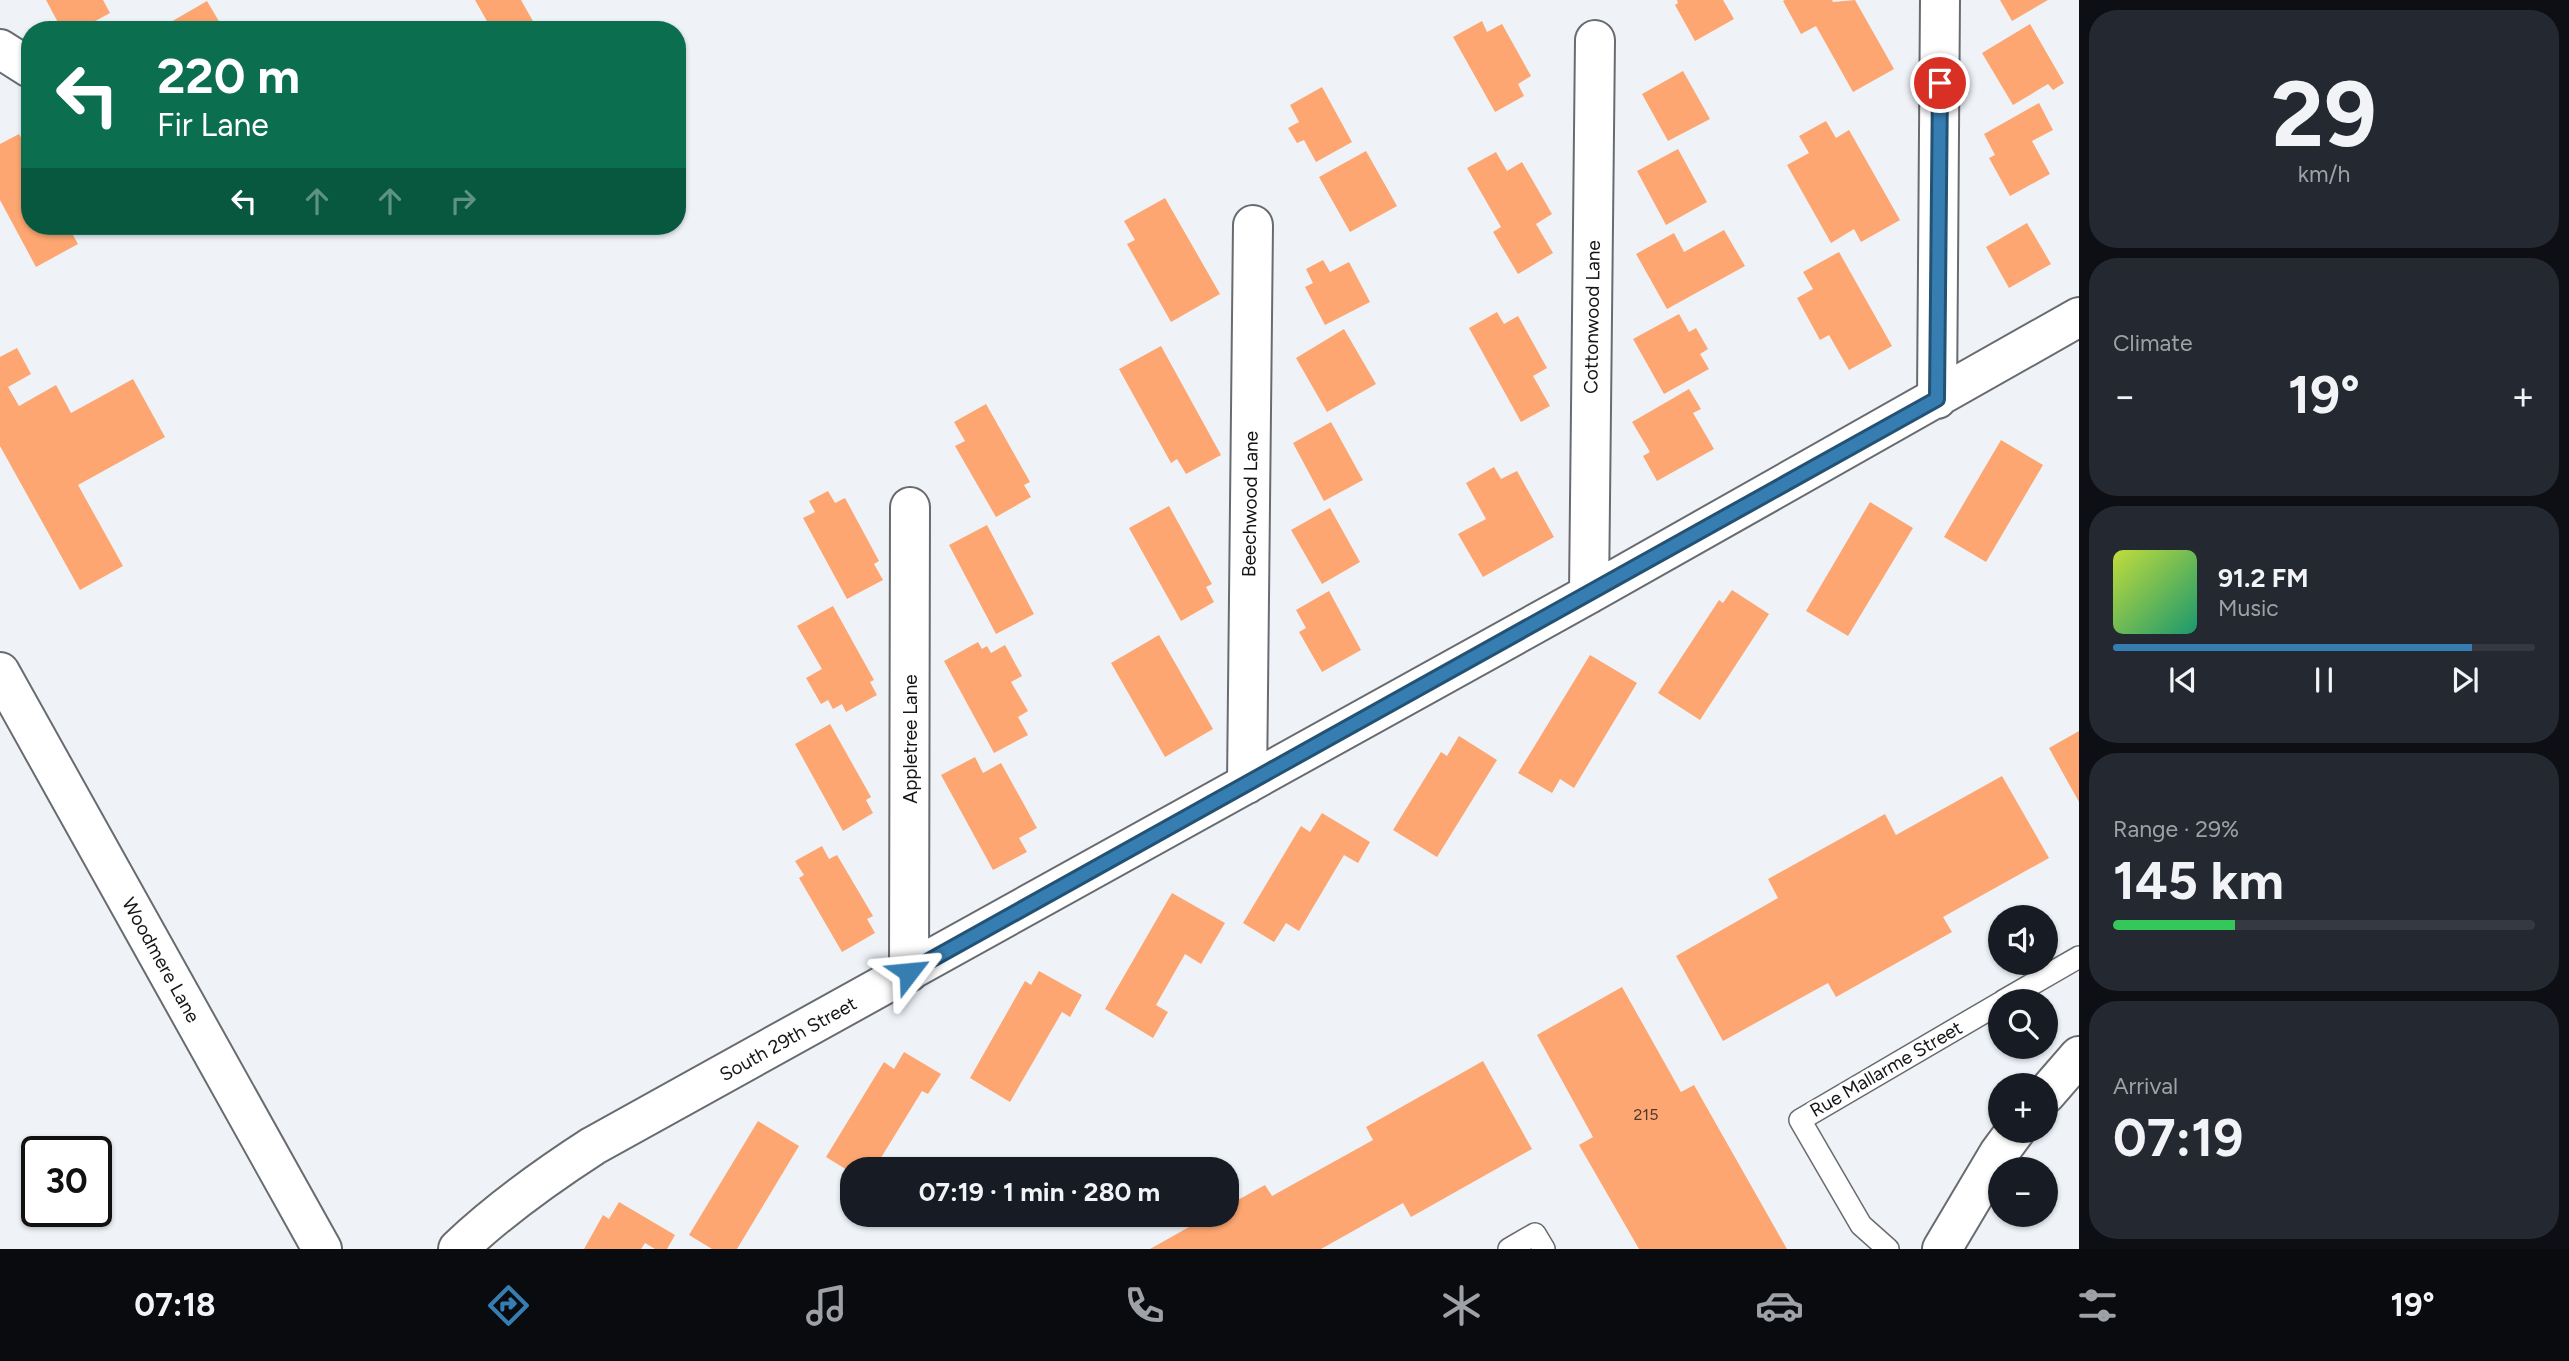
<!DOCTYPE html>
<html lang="en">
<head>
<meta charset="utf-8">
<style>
  :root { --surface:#171b24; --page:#242831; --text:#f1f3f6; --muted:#9ea1a6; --line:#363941; --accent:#367eb2 }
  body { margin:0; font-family:Figtree,sans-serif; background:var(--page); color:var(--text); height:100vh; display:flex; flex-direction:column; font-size:26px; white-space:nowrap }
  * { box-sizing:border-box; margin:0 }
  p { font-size:23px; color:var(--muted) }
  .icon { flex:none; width:38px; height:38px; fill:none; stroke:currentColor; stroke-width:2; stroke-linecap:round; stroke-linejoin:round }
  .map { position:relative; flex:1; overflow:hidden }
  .side { display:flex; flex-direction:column; gap:10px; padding:10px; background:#0d0f14; width:490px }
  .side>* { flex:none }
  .hud { position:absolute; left:21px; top:21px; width:665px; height:214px; border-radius:28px; box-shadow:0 2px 5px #0004; background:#0b6e4f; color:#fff; overflow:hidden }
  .buttons { position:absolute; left:1988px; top:905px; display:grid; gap:14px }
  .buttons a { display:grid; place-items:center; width:70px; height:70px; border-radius:50%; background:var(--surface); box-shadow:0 2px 5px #0004; font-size:35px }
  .speed { position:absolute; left:21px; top:1136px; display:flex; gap:14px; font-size:35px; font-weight:700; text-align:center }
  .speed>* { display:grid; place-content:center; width:91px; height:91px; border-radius:50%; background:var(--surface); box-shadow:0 2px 5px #0004; line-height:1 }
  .speed .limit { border:4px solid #111; border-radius:10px; background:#fff; color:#111 }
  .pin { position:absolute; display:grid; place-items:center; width:60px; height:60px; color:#fff; margin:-30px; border:4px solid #fff; border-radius:50%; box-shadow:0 2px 7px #0007 }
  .me { position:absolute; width:77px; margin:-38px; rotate:61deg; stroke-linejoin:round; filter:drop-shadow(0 0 5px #0008) }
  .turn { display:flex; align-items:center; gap:24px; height:147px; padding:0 21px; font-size:32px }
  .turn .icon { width:91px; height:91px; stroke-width:2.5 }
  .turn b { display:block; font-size:49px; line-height:60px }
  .lanes { display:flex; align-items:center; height:66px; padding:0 21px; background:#0003; justify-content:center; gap:35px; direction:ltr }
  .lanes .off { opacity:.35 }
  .big { font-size:52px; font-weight:700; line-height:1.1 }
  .side .tile { flex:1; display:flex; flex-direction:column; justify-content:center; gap:10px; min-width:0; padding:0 24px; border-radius:28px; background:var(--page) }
  .side .dial { align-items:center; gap:0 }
  .dial b { font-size:91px; line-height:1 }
  .song { display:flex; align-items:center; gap:21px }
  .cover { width:84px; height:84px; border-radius:10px; background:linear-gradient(135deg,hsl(70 70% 55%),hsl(160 70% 35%)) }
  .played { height:7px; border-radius:4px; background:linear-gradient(90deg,var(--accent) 85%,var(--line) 85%) }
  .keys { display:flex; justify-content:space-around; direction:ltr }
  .heat { display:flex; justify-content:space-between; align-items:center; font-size:38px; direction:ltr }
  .charge { height:10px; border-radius:5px; background:linear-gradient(90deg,#34c759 29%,var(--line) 0) }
  .trip { position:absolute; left:840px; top:1157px; width:399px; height:70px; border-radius:28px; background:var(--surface); box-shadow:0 2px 5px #0004; font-weight:700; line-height:70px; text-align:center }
  .menu { display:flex; height:112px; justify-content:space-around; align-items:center; background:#090b0e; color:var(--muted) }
  .menu .icon { width:49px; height:49px }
  .menu .active { color:var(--accent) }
  .menu b { font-size:32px; color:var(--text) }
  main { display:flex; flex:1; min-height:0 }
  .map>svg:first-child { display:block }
  .building { fill:#fda671 }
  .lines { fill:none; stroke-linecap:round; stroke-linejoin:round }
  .lane-casing { stroke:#686c70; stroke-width:24 }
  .street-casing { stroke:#686c70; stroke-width:42 }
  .lane { stroke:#fff; stroke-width:21 }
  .street { stroke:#fff; stroke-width:38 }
  .route-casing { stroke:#235274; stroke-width:18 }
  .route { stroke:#367eb2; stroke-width:12 }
  .labels { text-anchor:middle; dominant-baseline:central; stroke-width:6; stroke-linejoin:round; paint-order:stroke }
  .number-label { font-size:16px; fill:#4e392d }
  .street-label { font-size:19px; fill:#131516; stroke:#fff }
</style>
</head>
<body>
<main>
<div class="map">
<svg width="2079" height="1249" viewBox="0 0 2079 1249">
  <rect width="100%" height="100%" fill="#eff3f8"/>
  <path class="building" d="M46,0H103L110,13L79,30H62Z
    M475,0H521L538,30H492Z
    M1677,0H1723L1734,19L1695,41L1675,5L1678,3Z
    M1785,0H1832L1833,2L1855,0L1894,69L1853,92L1816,26L1801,34L1783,1Z
    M2000,0H2048L2012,21Z
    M207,1L220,23L207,30H157Z
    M1482,21L1487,32L1502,24L1531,76L1518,84L1524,96L1495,112L1453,37Z
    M2030,24L2064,83L2053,90L2048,84L2013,105L1982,53Z
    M1683,71L1710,119L1668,141L1642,94Z
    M1322,87L1352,142L1316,162L1304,140L1297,143L1288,128L1299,122L1290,105Z
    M2039,103L2053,130L2032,141L2050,174L2010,196L1989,158L1995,155L1984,134Z
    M1826,121L1836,138L1849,130L1900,220L1861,242L1854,229L1831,243L1787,165L1809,153L1799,136Z
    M19,134L30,154V226H68L78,244L36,267L0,200V144Z
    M1678,149L1707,202L1666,225L1637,171Z
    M1366,151L1397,206L1350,232L1319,177Z
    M1496,152L1507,171L1522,162L1552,214L1536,224L1553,253L1518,274L1493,232L1501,227L1467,168Z
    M1165,198L1220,294L1171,322L1127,244L1135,240L1124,221Z
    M2027,223L2051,264L2009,288L1986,247Z
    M1724,230L1745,266L1667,309L1636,254L1674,233L1684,252Z
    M1839,252L1892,346L1849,370L1829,335L1820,340L1797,298L1813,289L1803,272Z
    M1323,260L1330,272L1349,262L1370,302L1325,325L1305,287L1313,283L1306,269Z
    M1497,312L1504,324L1518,316L1547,368L1533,376L1550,406L1521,422L1469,328Z
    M1679,314L1689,332L1696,328L1708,349L1700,354L1709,369L1664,394L1633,339Z
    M1344,329L1376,384L1327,412L1296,358Z
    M1161,346L1221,455L1186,474L1177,459L1171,463L1119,369Z
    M17,348L31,374L8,387L19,406L56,385L71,413L133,379L165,437L78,485L123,566L80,590L0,446V357Z
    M1689,389L1701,409L1693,413L1714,449L1657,481L1643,456L1650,452L1632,422Z
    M986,404L1030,482L1024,485L1031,497L996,517L955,446L965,441L954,422Z
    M1331,422L1363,480L1324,501L1293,443Z
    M2001,440L2043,465L1986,562L1944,537Z
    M1494,467L1501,479L1517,471L1554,537L1483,577L1458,534L1486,519L1466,483Z
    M828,491L835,503L845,498L879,561L874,564L883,580L847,599L803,518L815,512L809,501Z
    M1870,502L1913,528L1848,636L1806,611Z
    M1169,506L1212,584L1206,587L1214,602L1181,621L1129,528Z
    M1330,508L1360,562L1322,584L1291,530Z
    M987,525L1034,614L996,634L949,545Z
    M1732,590L1769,614L1700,720L1658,693L1719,600L1723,603Z
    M1329,591L1361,650L1322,672L1299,632L1306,628L1296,610Z
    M833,606L874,680L870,682L877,695L846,712L842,704L833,709L828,700L821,704L806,678L822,669L797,626Z
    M1159,635L1213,729L1165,757L1111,663Z
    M978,642L982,649L987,646L991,653L1005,645L1022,676L1011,682L1028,711L1018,717L1028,735L994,753L944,661Z
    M1590,655L1637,683L1574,788L1560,779L1552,793L1518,773Z
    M830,724L871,797L866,800L873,813L843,831L795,744Z
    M2079,731V802L2049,748Z
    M1459,736L1497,760L1437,857L1393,830L1441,752L1447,756Z
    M975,757L983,773L1001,763L1037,828L1019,838L1027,852L993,870L941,775Z
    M2002,776L2049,858L1943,917L1952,932L1836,997L1828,983L1723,1041L1676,956L1778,898L1768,879L1885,814L1896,835Z
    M1322,813L1370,842L1358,863L1344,855L1299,931L1286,923L1274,942L1243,923L1301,826L1310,832Z
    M822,846L829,859L837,855L873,916L867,919L875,933L842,952L799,878L804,875L795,861Z
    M1172,893L1225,923L1201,964L1185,954L1156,1005L1168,1012L1153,1038L1105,1009Z
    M1039,971L1082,995L1070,1017L1062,1012L1010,1102L970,1078L1025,981L1031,985Z
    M1622,987L1681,1092L1694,1085L1787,1249H1639L1579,1145L1593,1137L1537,1035Z
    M904,1052L941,1074L928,1094L922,1091L879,1161L887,1166L886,1169H852V1173L826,1157L884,1062L894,1069Z
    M1483,1061L1532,1149L1411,1217L1403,1203L1321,1249H1150L1212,1214H1227V1206L1265,1185L1272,1196L1373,1140L1366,1127Z
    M758,1121L799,1146L737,1249H712L689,1235Z
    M619,1202L675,1235L667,1249H655L645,1243L641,1249H584L603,1215L609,1219Z"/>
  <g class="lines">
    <g class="lane-casing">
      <path id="lane" d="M2003,1001L2079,957
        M1509,1249L1535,1234L1544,1249
        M1888,1249L1861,1225L1800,1120L2000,1003"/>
    </g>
    <g class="street-casing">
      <path id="street" d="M0,49L30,68
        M1937,399L1940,0
        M1589,594L1595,40
        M0,672L322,1249
        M1247,784L1253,225
        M909,972L910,507
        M2046,1094L2079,1056
        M458,1249C499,1210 545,1177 593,1146L1589,594L2079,317
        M1942,1249L1999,1153L2016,1130"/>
    </g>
    <use href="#lane" class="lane"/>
    <use href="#street" class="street"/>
  </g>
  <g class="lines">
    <g class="route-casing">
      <path id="route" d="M909,972L1937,399L1940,83"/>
    </g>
    <use href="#route" class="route"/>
  </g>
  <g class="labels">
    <g class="number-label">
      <text x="1646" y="1114">215</text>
    </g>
    <g class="street-label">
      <text transform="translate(1592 317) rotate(-89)">Cottonwood Lane</text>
      <text transform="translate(1250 504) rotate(-89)">Beechwood Lane</text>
      <text transform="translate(910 739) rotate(-90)">Appletree Lane</text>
      <text transform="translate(161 960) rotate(61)">Woodmere Lane</text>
      <text transform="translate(788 1039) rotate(-29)">South 29th Street</text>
      <text transform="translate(1886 1069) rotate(-30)">Rue Mallarme Street</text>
    </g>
  </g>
</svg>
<div class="buttons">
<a><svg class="icon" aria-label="sound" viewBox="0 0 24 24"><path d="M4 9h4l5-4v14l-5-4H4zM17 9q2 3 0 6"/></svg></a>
<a><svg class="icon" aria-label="search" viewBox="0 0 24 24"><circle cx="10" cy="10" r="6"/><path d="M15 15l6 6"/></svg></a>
<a>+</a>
<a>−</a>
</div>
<div class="speed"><div class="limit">30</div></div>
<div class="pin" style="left:1940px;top:83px;background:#d93025"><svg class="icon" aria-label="arrive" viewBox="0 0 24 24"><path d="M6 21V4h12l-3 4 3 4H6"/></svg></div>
<svg class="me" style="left:909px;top:972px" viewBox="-20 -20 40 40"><path d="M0-17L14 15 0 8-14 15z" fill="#367eb2" stroke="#fff" stroke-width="4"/></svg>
<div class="trip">07:19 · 1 min · 280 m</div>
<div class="hud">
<div class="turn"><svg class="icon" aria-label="left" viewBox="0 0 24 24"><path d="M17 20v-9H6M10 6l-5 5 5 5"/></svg><div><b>220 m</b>Fir Lane</div></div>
<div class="lanes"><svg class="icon" aria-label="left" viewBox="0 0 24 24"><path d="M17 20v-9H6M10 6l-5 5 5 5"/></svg><svg class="icon off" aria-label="ahead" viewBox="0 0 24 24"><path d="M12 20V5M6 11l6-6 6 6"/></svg><svg class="icon off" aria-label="ahead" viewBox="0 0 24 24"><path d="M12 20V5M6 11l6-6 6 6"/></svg><svg class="icon off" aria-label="right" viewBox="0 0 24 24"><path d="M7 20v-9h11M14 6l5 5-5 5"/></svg></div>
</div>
</div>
<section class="side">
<div class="tile dial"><b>29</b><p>km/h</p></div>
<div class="tile"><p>Climate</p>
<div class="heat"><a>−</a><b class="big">19°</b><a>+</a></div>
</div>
<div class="tile">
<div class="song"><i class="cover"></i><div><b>91.2 FM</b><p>Music</p></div></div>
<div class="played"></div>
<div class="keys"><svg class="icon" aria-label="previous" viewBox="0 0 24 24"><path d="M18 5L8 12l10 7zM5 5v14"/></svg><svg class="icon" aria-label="pause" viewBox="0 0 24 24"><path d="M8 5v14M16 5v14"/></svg><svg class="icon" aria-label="next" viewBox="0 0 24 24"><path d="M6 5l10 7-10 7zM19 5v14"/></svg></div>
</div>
<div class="tile"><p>Range · 29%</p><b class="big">145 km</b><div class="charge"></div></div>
<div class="tile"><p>Arrival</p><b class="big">07:19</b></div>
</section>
</main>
<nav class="menu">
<b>07:18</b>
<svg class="icon active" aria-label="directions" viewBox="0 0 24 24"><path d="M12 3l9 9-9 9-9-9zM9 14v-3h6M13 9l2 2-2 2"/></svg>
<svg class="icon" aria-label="music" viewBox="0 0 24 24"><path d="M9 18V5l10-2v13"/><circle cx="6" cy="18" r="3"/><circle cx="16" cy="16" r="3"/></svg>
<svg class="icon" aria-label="phone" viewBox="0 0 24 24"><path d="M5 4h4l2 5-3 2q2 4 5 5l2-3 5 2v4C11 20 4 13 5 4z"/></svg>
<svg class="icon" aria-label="climate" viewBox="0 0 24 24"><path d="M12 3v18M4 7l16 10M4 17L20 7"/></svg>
<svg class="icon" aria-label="car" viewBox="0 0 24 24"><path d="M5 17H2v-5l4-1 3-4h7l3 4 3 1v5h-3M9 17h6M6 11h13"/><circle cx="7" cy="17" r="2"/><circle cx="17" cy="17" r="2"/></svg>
<svg class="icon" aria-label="filters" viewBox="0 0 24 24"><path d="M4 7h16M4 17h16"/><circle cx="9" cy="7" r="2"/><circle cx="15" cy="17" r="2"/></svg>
<b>19°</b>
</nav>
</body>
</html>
